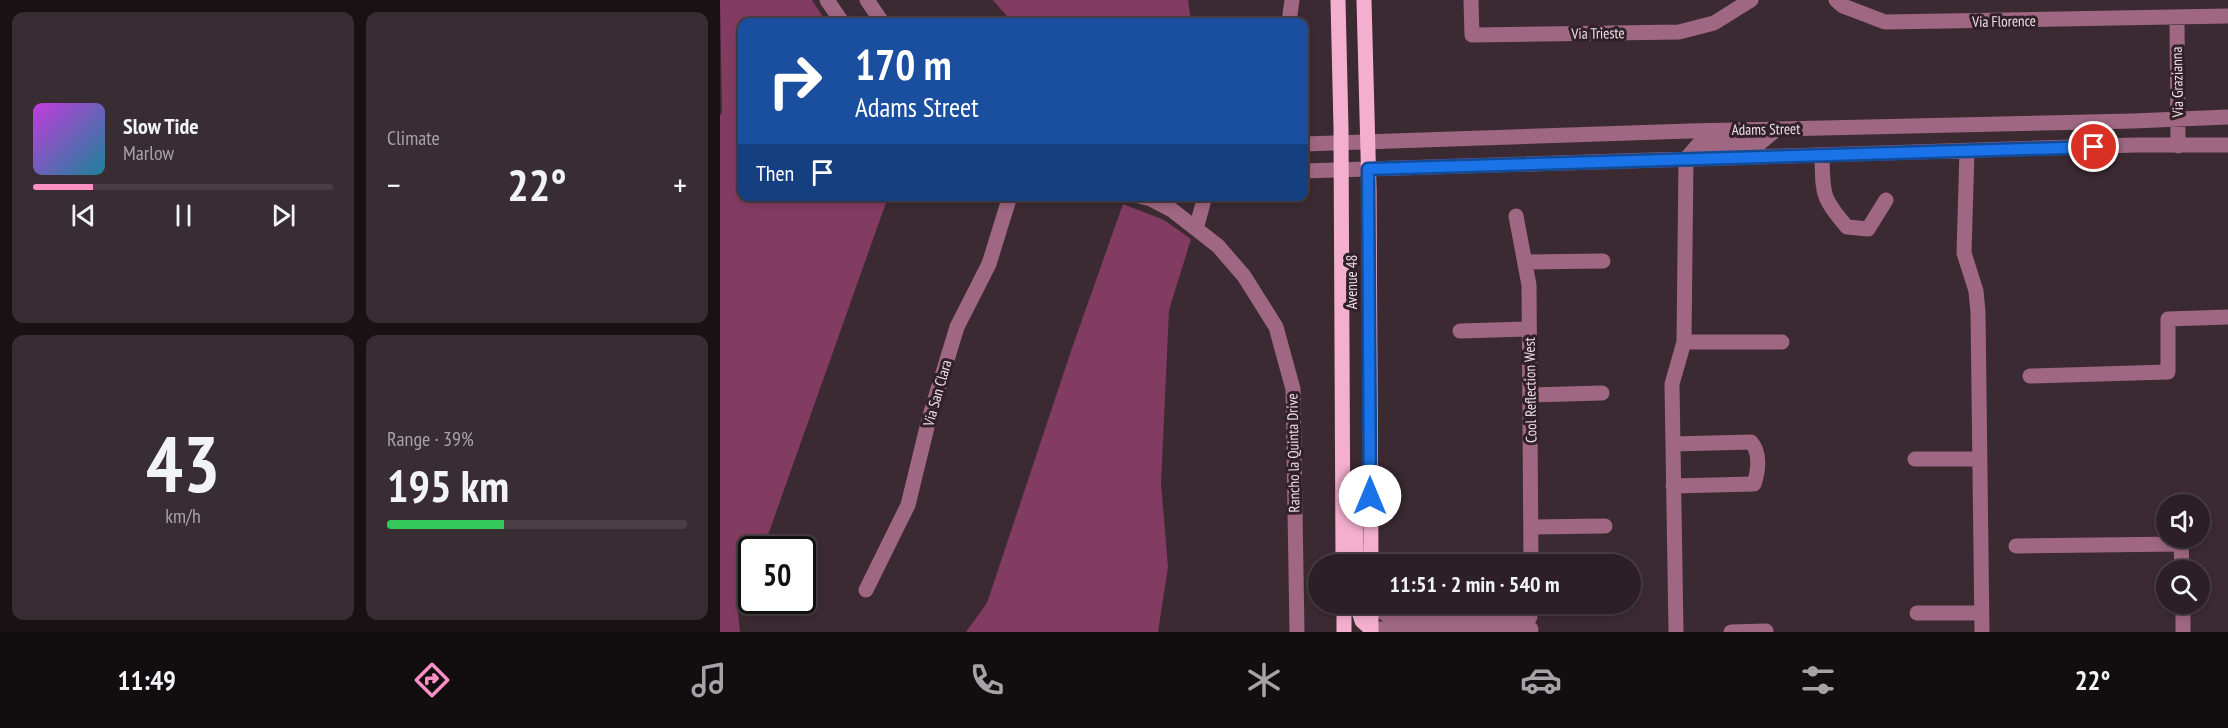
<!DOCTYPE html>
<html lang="en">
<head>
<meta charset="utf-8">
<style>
  :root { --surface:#2c2026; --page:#382d32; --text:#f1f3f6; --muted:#a6a3a7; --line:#483e43; --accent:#fb8fc4 }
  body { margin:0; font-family:"PT Sans Narrow",sans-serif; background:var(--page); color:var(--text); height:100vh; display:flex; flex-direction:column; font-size:22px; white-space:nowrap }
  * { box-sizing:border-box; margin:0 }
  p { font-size:20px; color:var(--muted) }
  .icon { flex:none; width:33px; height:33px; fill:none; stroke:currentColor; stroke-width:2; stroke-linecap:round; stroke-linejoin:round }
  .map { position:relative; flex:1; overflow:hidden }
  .side { display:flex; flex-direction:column; gap:12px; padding:12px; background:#181215; width:720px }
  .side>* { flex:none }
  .top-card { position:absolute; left:18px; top:18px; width:570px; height:183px; border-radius:12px; box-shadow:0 3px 9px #0003,0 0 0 2px var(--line); background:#1a4fa0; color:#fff; overflow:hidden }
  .tools { position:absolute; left:1436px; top:494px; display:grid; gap:12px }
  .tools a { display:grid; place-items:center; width:54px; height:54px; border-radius:50%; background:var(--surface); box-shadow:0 3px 9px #0003,0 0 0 2px var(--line); font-size:30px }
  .speed { position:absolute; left:18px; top:536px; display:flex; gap:12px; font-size:30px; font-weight:700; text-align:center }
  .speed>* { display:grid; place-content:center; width:78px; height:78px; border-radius:50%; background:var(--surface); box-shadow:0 3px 9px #0003,0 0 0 2px var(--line); line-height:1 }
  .speed .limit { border:3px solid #111; border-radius:9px; background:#fff; color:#111 }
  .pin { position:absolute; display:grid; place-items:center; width:51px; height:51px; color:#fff; margin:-26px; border:3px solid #fff; border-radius:50%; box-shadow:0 2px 6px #0007 }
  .me { position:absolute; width:66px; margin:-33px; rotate:0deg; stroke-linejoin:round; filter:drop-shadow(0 0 4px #0008) }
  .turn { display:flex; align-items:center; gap:21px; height:126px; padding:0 18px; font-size:27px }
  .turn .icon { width:78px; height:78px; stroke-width:2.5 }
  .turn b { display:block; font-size:42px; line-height:51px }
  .then { display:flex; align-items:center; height:57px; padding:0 18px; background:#0003; gap:12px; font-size:22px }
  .big { font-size:45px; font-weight:800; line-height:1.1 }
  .side .widget { flex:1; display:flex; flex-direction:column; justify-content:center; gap:9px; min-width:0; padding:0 21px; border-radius:12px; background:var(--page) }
  .side .dial { align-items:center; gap:0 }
  .dial b { font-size:78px; line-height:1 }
  .song { display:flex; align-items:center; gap:18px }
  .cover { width:72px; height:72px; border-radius:9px; background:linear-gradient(135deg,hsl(290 70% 55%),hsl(190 70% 35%)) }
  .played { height:6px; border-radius:3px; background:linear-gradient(90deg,var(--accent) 20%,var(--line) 20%) }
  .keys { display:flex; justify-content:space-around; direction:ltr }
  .heat { display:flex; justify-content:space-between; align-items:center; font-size:33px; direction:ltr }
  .charge { height:9px; border-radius:4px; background:linear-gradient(90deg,#34c759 39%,var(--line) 0) }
  .side .tiles { flex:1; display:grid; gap:12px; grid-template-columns:repeat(2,1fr) }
  .trip { position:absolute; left:588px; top:554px; width:333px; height:60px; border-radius:30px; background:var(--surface); box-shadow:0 3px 9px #0003,0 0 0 2px var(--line); font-weight:800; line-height:60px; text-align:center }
  .dock { display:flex; height:96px; justify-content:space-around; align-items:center; background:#120d0f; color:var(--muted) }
  .dock .icon { width:42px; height:42px }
  .dock .selected { color:var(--accent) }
  .dock b { font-size:27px; color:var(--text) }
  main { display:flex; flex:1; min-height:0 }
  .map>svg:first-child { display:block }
  .green { fill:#833c61 }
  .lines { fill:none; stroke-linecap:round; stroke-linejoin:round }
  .minor { stroke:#9f6782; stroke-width:15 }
  .major { stroke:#f4afcf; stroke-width:15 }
  .route-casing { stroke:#114b97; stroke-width:15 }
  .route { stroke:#1a73e8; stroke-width:10 }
  .labels { text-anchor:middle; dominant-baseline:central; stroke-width:6; stroke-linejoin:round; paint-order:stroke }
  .street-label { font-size:15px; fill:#ede1e6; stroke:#312028 }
</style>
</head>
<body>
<main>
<section class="side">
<div class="tiles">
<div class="widget">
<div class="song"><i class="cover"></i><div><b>Slow Tide</b><p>Marlow</p></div></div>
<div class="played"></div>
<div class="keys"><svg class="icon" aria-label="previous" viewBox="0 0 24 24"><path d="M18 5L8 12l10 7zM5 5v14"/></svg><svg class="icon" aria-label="pause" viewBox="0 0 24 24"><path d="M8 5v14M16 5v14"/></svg><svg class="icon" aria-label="next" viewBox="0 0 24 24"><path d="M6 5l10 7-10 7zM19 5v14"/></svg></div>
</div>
<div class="widget"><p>Climate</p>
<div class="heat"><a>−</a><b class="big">22°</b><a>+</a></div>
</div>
<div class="widget dial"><b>43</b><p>km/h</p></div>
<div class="widget"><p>Range · 39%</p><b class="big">195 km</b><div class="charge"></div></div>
</div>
</section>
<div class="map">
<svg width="1508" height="632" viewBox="0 0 1508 632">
  <rect width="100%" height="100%" fill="#3b2a32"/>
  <path class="green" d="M0,0H92L106,22H22V196L168,197L43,549H32L31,569L16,594L20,632H0V116L2,112Z
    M273,0H468L471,22H292Z
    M403,204L444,220L471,239L449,310L441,483L448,567L438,632H246L267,603L351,351Z"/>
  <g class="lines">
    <path class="minor" d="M107,0L122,22
      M147,0L162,22
      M751,0L752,35L959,32L994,23L1031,0
      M1116,0L1123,6L1165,22L1508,16
      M1457,17L1458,146
      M569,22L572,0
      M584,144L969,131L1413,121L1508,117
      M1247,151L1244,253L1256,291L1258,312L1262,632
      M1102,155C1103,194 1101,197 1127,227L1148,229L1166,200
      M584,171L1416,145H1508
      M419,196L431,199L452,210L498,246L524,276L556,327L573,389L577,632
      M796,216L809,285L811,564
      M476,229L485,196
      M805,262L883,261
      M740,331L809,329
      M964,342H1062
      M1310,376L1448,372V319L1508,317
      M810,395L882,393
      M953,444L1031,442C1041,453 1038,472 1034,484L953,486
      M1195,459H1260
      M811,527L885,526
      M1296,546L1461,544L1462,570
      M146,590L188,505L209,419L237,327L269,264L290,196
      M654,603L658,609L667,615L810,617
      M1463,603V632
      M1197,613H1262
      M651,629H811
      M956,632L952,384L964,342L966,159L978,145L1040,143L1057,129
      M1011,632L1046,631"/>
    <path class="major" d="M618,0L621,128L623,564
      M644,0L649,190L651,564
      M628,482L635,506L636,564
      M624,603V632
      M636,603L642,621L651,629
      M651,603V632"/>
  </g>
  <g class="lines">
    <g class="route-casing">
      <path id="route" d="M650,496L648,169L1374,147"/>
    </g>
    <use href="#route" class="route"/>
  </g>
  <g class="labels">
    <g class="street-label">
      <text transform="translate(1284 21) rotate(-1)">Via Florence</text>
      <text transform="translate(878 33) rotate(-1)">Via Trieste</text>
      <text transform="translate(1457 82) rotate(-91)">Via Grazianna</text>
      <text transform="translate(1046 129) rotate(-1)">Adams Street</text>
      <text transform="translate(631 282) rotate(-90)">Avenue 48</text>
      <text transform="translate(810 390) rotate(-91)">Cool Reflection West</text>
      <text transform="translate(217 393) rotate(-74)">Via San Clara</text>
      <text transform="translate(573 453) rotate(-91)">Rancho la Quinta Drive</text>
    </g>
  </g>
</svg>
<div class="tools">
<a><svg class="icon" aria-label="sound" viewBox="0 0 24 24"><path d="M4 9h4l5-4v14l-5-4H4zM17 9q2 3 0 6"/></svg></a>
<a><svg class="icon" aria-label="search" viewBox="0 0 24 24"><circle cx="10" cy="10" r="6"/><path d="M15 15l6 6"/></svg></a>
</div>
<div class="speed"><div class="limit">50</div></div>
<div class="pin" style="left:1374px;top:147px;background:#d93025"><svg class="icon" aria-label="arrive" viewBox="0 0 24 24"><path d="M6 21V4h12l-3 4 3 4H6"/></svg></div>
<svg class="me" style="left:650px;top:496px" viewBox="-20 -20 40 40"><circle r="19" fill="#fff"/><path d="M0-13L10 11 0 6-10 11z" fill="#1a73e8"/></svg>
<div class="trip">11:51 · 2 min · 540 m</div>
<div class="top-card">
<div class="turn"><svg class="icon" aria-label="right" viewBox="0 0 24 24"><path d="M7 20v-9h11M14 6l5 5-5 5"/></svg><div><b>170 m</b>Adams Street</div></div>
<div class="then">Then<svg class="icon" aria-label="arrive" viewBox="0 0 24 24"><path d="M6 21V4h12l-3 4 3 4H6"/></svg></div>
</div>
</div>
</main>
<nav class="dock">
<b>11:49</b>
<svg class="icon selected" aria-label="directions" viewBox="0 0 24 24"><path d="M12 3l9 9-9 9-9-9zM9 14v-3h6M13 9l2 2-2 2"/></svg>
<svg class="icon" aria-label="music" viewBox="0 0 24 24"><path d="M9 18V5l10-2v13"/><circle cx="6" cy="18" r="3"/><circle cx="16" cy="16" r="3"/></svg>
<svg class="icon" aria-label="phone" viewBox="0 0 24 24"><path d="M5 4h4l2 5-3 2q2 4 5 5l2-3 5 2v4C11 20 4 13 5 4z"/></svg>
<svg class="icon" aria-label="climate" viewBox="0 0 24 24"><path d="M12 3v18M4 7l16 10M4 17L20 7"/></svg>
<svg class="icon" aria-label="car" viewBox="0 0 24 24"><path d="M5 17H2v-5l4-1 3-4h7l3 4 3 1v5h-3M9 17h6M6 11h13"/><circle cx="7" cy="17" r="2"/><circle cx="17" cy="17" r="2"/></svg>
<svg class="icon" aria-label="filters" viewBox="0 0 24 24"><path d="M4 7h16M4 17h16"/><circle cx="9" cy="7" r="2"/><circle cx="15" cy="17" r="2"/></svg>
<b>22°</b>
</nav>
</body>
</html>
